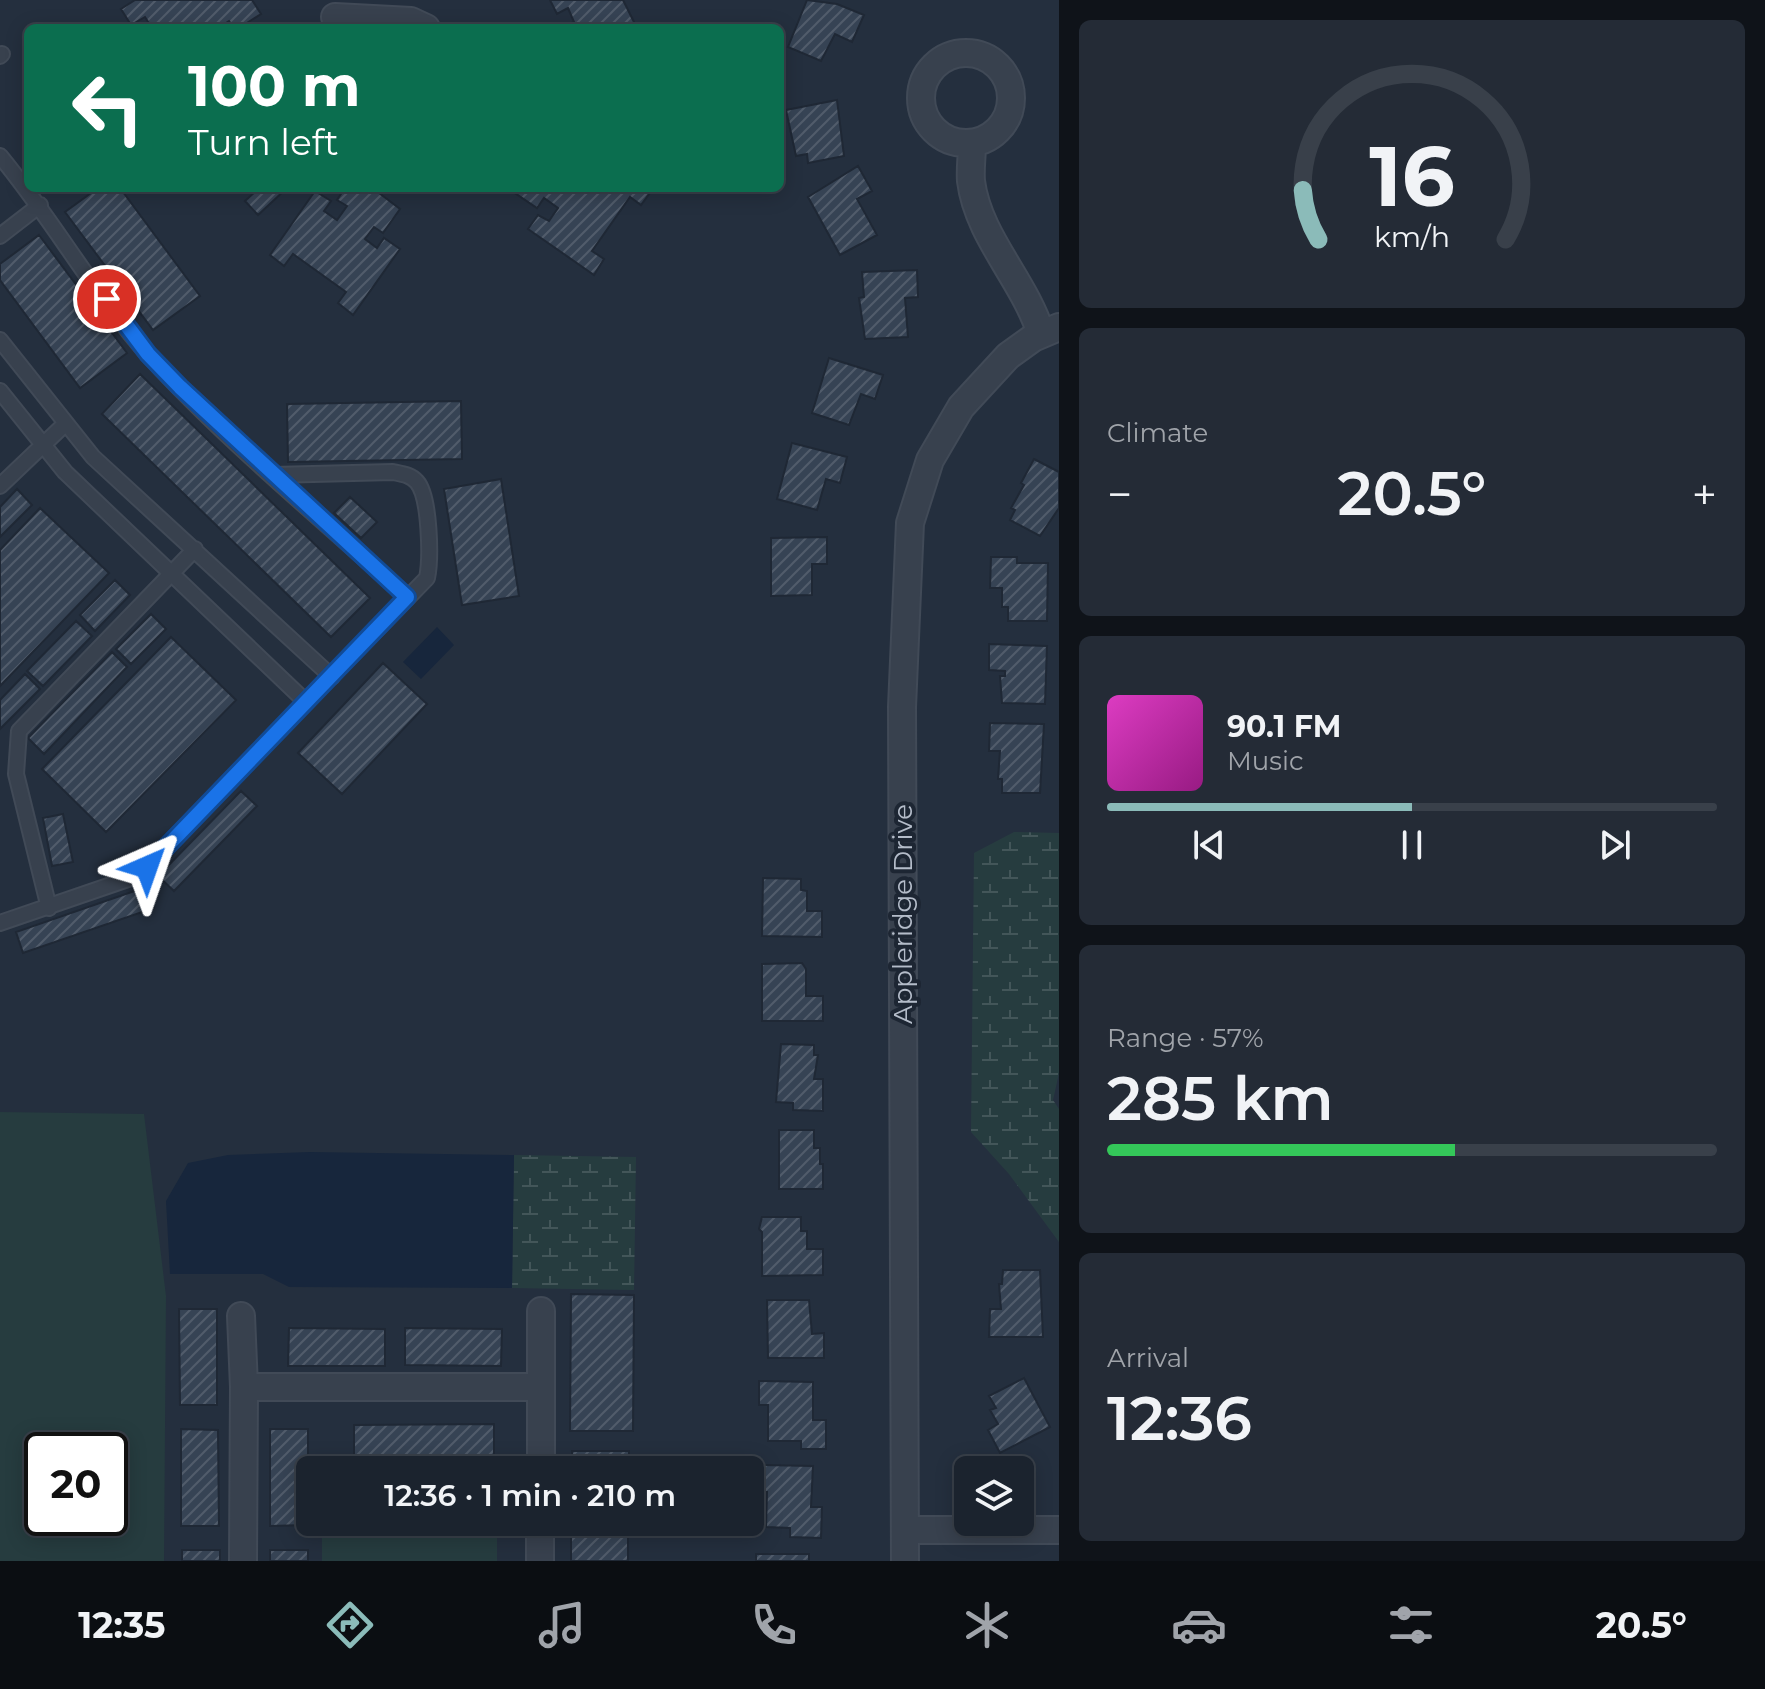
<!DOCTYPE html>
<html lang="en">
<head>
<meta charset="utf-8">
<style>
  :root { --surface:#1b232e; --page:#242b36; --text:#f1f3f6; --muted:#a0a4aa; --line:#39404a; --accent:#8bbbb9 }
  body { margin:0; font-family:Montserrat,sans-serif; background:var(--page); color:var(--text); height:100vh; display:flex; flex-direction:column; font-size:30px; white-space:nowrap }
  * { box-sizing:border-box; margin:0 }
  p { font-size:26px; color:var(--muted) }
  .icon { flex:none; width:44px; height:44px; fill:none; stroke:currentColor; stroke-width:2; stroke-linecap:round; stroke-linejoin:round }
  .map { position:relative; flex:1; overflow:hidden }
  .panel { display:flex; flex-direction:column; gap:20px; padding:20px; background:#0f1319; width:706px }
  .panel>* { flex:none }
  .guide { position:absolute; left:24px; top:24px; width:760px; height:168px; border-radius:12px; box-shadow:0 4px 20px #0003,0 0 0 2px var(--line); background:#0b6e4f; color:#fff; overflow:hidden }
  .fabs { position:absolute; left:954px; top:1456px; display:grid; gap:16px }
  .fabs a { display:grid; place-items:center; width:80px; height:80px; border-radius:12px; background:var(--surface); box-shadow:0 4px 20px #0003,0 0 0 2px var(--line); font-size:40px }
  .speed { position:absolute; left:24px; top:1432px; display:flex; gap:16px; font-size:40px; font-weight:700; text-align:center }
  .speed>* { display:grid; place-content:center; width:104px; height:104px; border-radius:50%; background:var(--surface); box-shadow:0 4px 20px #0003,0 0 0 2px var(--line); line-height:1 }
  .speed .limit { border:4px solid #111; border-radius:12px; background:#fff; color:#111 }
  .pin { position:absolute; display:grid; place-items:center; width:68px; height:68px; color:#fff; margin:-34px; border:4px solid #fff; border-radius:50%; box-shadow:0 2px 8px #0007 }
  .me { position:absolute; width:88px; margin:-44px; rotate:43deg; stroke-linejoin:round; filter:drop-shadow(0 0 6px #0008) }
  .turn { display:flex; align-items:center; gap:28px; height:168px; padding:0 32px; font-size:36px }
  .turn .icon { width:104px; height:104px; stroke-width:2.5 }
  .turn b { display:block; font-size:56px; line-height:68px }
  .big { font-size:60px; font-weight:600; line-height:1.1 }
  .panel .card { flex:1; display:flex; flex-direction:column; justify-content:center; gap:12px; min-width:0; padding:0 28px; border-radius:12px; background:var(--page) }
  .panel .dial { align-items:center; gap:0 }
  .dial svg { height:208px; overflow:visible; fill:none; stroke:var(--line); stroke-width:7; stroke-linecap:round; text-anchor:middle }
  .dial text { fill:var(--text); stroke:none }
  .song { display:flex; align-items:center; gap:24px }
  .cover { width:96px; height:96px; border-radius:12px; background:linear-gradient(135deg,hsl(310 70% 55%),hsl(310 70% 35%)) }
  .played { height:8px; border-radius:4px; background:linear-gradient(90deg,var(--accent) 50%,var(--line) 50%) }
  .keys { display:flex; justify-content:space-around; direction:ltr }
  .heat { display:flex; justify-content:space-between; align-items:center; font-size:44px; direction:ltr }
  .charge { height:12px; border-radius:6px; background:linear-gradient(90deg,#34c759 57%,var(--line) 0) }
  .trip { position:absolute; left:296px; top:1456px; width:468px; height:80px; border-radius:12px; background:var(--surface); box-shadow:0 4px 20px #0003,0 0 0 2px var(--line); font-weight:600; line-height:80px; text-align:center }
  .tab-bar { display:flex; height:128px; justify-content:space-around; align-items:center; background:#0b0e12; color:var(--muted) }
  .tab-bar .icon { width:56px; height:56px }
  .tab-bar .selected { color:var(--accent) }
  .tab-bar b { font-size:36px; color:var(--text) }
  main { display:flex; flex:1; min-height:0 }
  .map>svg:first-child { display:block }
  .wetland { fill:url(#wetland-marsh) }
  .park { fill:#263c3f; fill-rule:evenodd }
  .water { fill:#17263c }
  .building { fill:url(#building-hatch); stroke:#1f2835; stroke-width:2 }
  .lines { fill:none; stroke-linecap:round; stroke-linejoin:round }
  .lane-casing { stroke:#414a57; stroke-width:18 }
  .street-casing { stroke:#414a57; stroke-width:30 }
  .lane { stroke:#38414e; stroke-width:14 }
  .street { stroke:#38414e; stroke-width:26 }
  .route-casing { stroke:#114b97; stroke-width:20 }
  .route { stroke:#1a73e8; stroke-width:14 }
  .labels { text-anchor:middle; dominant-baseline:central; stroke-width:8; stroke-linejoin:round; paint-order:stroke }
  .street-label { font-size:26px; fill:#b4bcc9; stroke:#1d2633 }
</style>
</head>
<body>
<main>
<div class="map">
<svg width="1059" height="1561" viewBox="0 0 1059 1561">
  <defs>
    <pattern id="wetland-marsh" width="20" height="14" patternUnits="userSpaceOnUse" patternTransform="scale(2)"><rect width="20" height="14" fill="#263c3f"/><path d="M1 5h8M5 5V1M11 12h8M15 12V8" fill="none" stroke="#435659"/></pattern>
    <pattern id="building-hatch" width="6" height="6" patternUnits="userSpaceOnUse" patternTransform="scale(2)"><rect width="6" height="6" fill="#364354"/><path d="M-1 1l2-2M0 6l6-6M5 7l2-2" fill="none" stroke="#515c6b"/></pattern>
  </defs>
  <rect width="100%" height="100%" fill="#242f3e"/>
  <path class="wetland" d="M1014,832L1059,833V1073L1053,1100L1059,1109V1242L1009,1174L971,1132L974,853Z
    M514,1155L636,1157L634,1290L512,1288Z"/>
  <path class="park" d="M0,1112L144,1114L166,1296L164,1561H0ZM110,1450V1518H42V1450Z
    M322,1522H497V1561H322Z"/>
  <path class="water" d="M437,627L454,645L421,679L403,662Z
    M310,1152L514,1155L512,1288L289,1287L263,1274H170L166,1201L188,1163L228,1155Z"/>
  <path class="building" d="M135,0H252L261,14L239,28H234L229,21L218,28H152L145,17L131,25L121,9Z
    M550,0H623L637,28H561L574,22L568,8L557,14Z
    M807,0L837,4L864,15L852,42L835,34L821,61L788,47Z
    M837,100L844,156L808,163L807,154L796,156L786,110Z
    M858,166L872,191L857,199L877,235L840,255L808,197Z
    M98,188H120L200,296L153,330L65,212Z
    M253,188H287L258,215L245,201L256,191Z
    M345,188H381L379,193L400,209L383,233L374,227L365,239L377,248L384,238L400,249L353,315L338,303L346,292L293,254L284,266L270,255L315,191L331,201L324,211L337,220L347,206L337,200Z
    M515,188H649L652,190L641,205L630,197L592,251L604,259L594,275L528,229L538,215L549,221L558,208L544,198L537,208L512,191Z
    M39,235L127,353L80,388L0,280V264Z
    M917,270L918,297L905,298L908,337L865,339L859,298L864,297L862,272Z
    M829,358L883,375L875,399L861,394L849,425L812,413Z
    M140,374L370,598L331,637L102,414Z
    M461,401L462,459L288,462L287,404Z
    M792,443L847,457L840,483L826,479L817,510L777,499Z
    M1034,459L1059,472V508L1040,536L1010,520L1015,510L1011,508L1024,485L1021,483Z
    M501,479L519,596L462,605L444,489Z
    M17,489L32,505L0,537V507Z
    M350,497L377,522L361,538L334,513Z
    M40,508L109,573L0,686V550Z
    M827,537V564H812V595L771,596V538Z
    M991,557H1017V563H1048L1047,621H1008V607H1002V588H990Z
    M115,580L130,595L95,631L80,615Z
    M151,614L166,629L131,664L116,649Z
    M76,621L92,636L43,686L27,671Z
    M171,637L236,700L106,832L42,769Z
    M989,644L1047,646L1045,704L1002,703L1000,676H1005V671L989,670Z
    M112,652L127,667L44,754L28,738Z
    M383,663L427,704L342,794L298,753Z
    M25,674L40,689L0,729V700Z
    M990,723L1044,724L1040,793H1002V779H998L1000,751H989Z
    M241,791L257,806L174,891L158,876Z
    M63,814L73,862L52,866L43,818Z
    M763,878L801,879V890L807,891V911H822V937L762,936Z
    M146,887L154,908L23,953L16,932Z
    M802,963L806,969V996H823V1021H762V964Z
    M781,1044L814,1045V1055H818L814,1079H823V1111L793,1110V1103L776,1102Z
    M779,1130H814V1148H820V1164H823V1189H779Z
    M762,1217H801V1231H807V1249H823V1275L762,1276V1232L759,1229Z
    M1003,1270H1040L1043,1337H989L990,1309H1001L999,1284H1002Z
    M571,1294L634,1295L633,1431H570Z
    M767,1300H809L812,1334L824,1333V1358H768Z
    M179,1309H217V1405H180Z
    M289,1328L385,1329V1366H288Z
    M405,1328L502,1329L501,1366L405,1365Z
    M1024,1378L1050,1427L1000,1453L988,1430L998,1424L990,1410L996,1408L989,1396Z
    M759,1381L813,1382V1420H826V1449H801V1441H768V1405H759Z
    M494,1424V1470H354V1425Z
    M181,1429L218,1430L219,1526H181Z
    M270,1429H308V1525L270,1526Z
    M572,1451H629V1470H572Z
    M760,1465L813,1466L811,1507H822L821,1538L790,1537V1528L766,1527L767,1492H759Z
    M571,1522H628V1561H571Z
    M182,1550H220V1561H182Z
    M270,1550H308V1561H270Z
    M756,1554H809V1561H756Z"/>
  <g class="lines">
    <g class="lane-casing">
      <path id="lane" d="M0,56L2,54
        M0,156C53,220 94,294 149,356C228,443 321,518 407,597
        M0,236L40,205
        M0,340L93,457L332,677
        M0,391L65,472L306,702
        M0,486L65,424
        M49,908L16,774L19,731L195,549
        M0,923L137,876L427,578C431,559 430,497 417,482C411,475 403,474 393,472L273,475"/>
    </g>
    <g class="street-casing">
      <path id="street" d="M335,17L411,21L426,28
        M921 98a45 45 0 1 1 90 0a45 45 0 1 1-90 0Z
        M972,144C972,156 970,169 971,181C978,237 1025,281 1041,334
        M541,1311V1387
        M241,1316L244,1387
        M905,1530H1059
        M243,1561L244,1387H541V1470
        M540,1561V1522
        M905,1561L902,707L910,523L930,460L961,407L1008,356L1033,338L1059,327"/>
    </g>
    <use href="#lane" class="lane"/>
    <use href="#street" class="street"/>
  </g>
  <g class="lines">
    <g class="route-casing">
      <path id="route" d="M107,299L148,354L180,387L407,597L147,867"/>
    </g>
    <use href="#route" class="route"/>
  </g>
  <g class="labels">
    <g class="street-label">
      <text transform="translate(903 914) rotate(-90)">Appleridge Drive</text>
    </g>
  </g>
</svg>
<div class="fabs">
<a><svg class="icon" aria-label="layers" viewBox="0 0 24 24"><path d="M12 4l9 5-9 5-9-5zM3 14l9 5 9-5"/></svg></a>
</div>
<div class="speed"><div class="limit">20</div></div>
<div class="pin" style="left:107px;top:299px;background:#d93025"><svg class="icon" aria-label="arrive" viewBox="0 0 24 24"><path d="M6 21V4h12l-3 4 3 4H6"/></svg></div>
<svg class="me" style="left:147px;top:867px" viewBox="-20 -20 40 40"><path d="M0-17L14 15 0 8-14 15z" fill="#1a73e8" stroke="#fff" stroke-width="4"/></svg>
<div class="trip">12:36 · 1 min · 210 m</div>
<div class="guide">
<div class="turn"><svg class="icon" aria-label="left" viewBox="0 0 24 24"><path d="M17 20v-9H6M10 6l-5 5 5 5"/></svg><div><b>100 m</b>Turn left</div></div>
</div>
</div>
<section class="panel">
<div class="card dial"><svg viewBox="0 0 100 80">
<path d="M14 69A42 42 0 1 1 86 69"/>
<path d="M14 69A42 42 0 0 1 8 50" stroke="#8bbbb9"/>
<text x="50" y="56" font-size="32" font-weight="700">16</text>
<text x="50" y="72" font-size="11">km/h</text>
</svg></div>
<div class="card"><p>Climate</p>
<div class="heat"><a>−</a><b class="big">20.5°</b><a>+</a></div>
</div>
<div class="card">
<div class="song"><i class="cover"></i><div><b>90.1 FM</b><p>Music</p></div></div>
<div class="played"></div>
<div class="keys"><svg class="icon" aria-label="previous" viewBox="0 0 24 24"><path d="M18 5L8 12l10 7zM5 5v14"/></svg><svg class="icon" aria-label="pause" viewBox="0 0 24 24"><path d="M8 5v14M16 5v14"/></svg><svg class="icon" aria-label="next" viewBox="0 0 24 24"><path d="M6 5l10 7-10 7zM19 5v14"/></svg></div>
</div>
<div class="card"><p>Range · 57%</p><b class="big">285 km</b><div class="charge"></div></div>
<div class="card"><p>Arrival</p><b class="big">12:36</b></div>
</section>
</main>
<nav class="tab-bar">
<b>12:35</b>
<svg class="icon selected" aria-label="directions" viewBox="0 0 24 24"><path d="M12 3l9 9-9 9-9-9zM9 14v-3h6M13 9l2 2-2 2"/></svg>
<svg class="icon" aria-label="music" viewBox="0 0 24 24"><path d="M9 18V5l10-2v13"/><circle cx="6" cy="18" r="3"/><circle cx="16" cy="16" r="3"/></svg>
<svg class="icon" aria-label="phone" viewBox="0 0 24 24"><path d="M5 4h4l2 5-3 2q2 4 5 5l2-3 5 2v4C11 20 4 13 5 4z"/></svg>
<svg class="icon" aria-label="climate" viewBox="0 0 24 24"><path d="M12 3v18M4 7l16 10M4 17L20 7"/></svg>
<svg class="icon" aria-label="car" viewBox="0 0 24 24"><path d="M5 17H2v-5l4-1 3-4h7l3 4 3 1v5h-3M9 17h6M6 11h13"/><circle cx="7" cy="17" r="2"/><circle cx="17" cy="17" r="2"/></svg>
<svg class="icon" aria-label="filters" viewBox="0 0 24 24"><path d="M4 7h16M4 17h16"/><circle cx="9" cy="7" r="2"/><circle cx="15" cy="17" r="2"/></svg>
<b>20.5°</b>
</nav>
</body>
</html>
